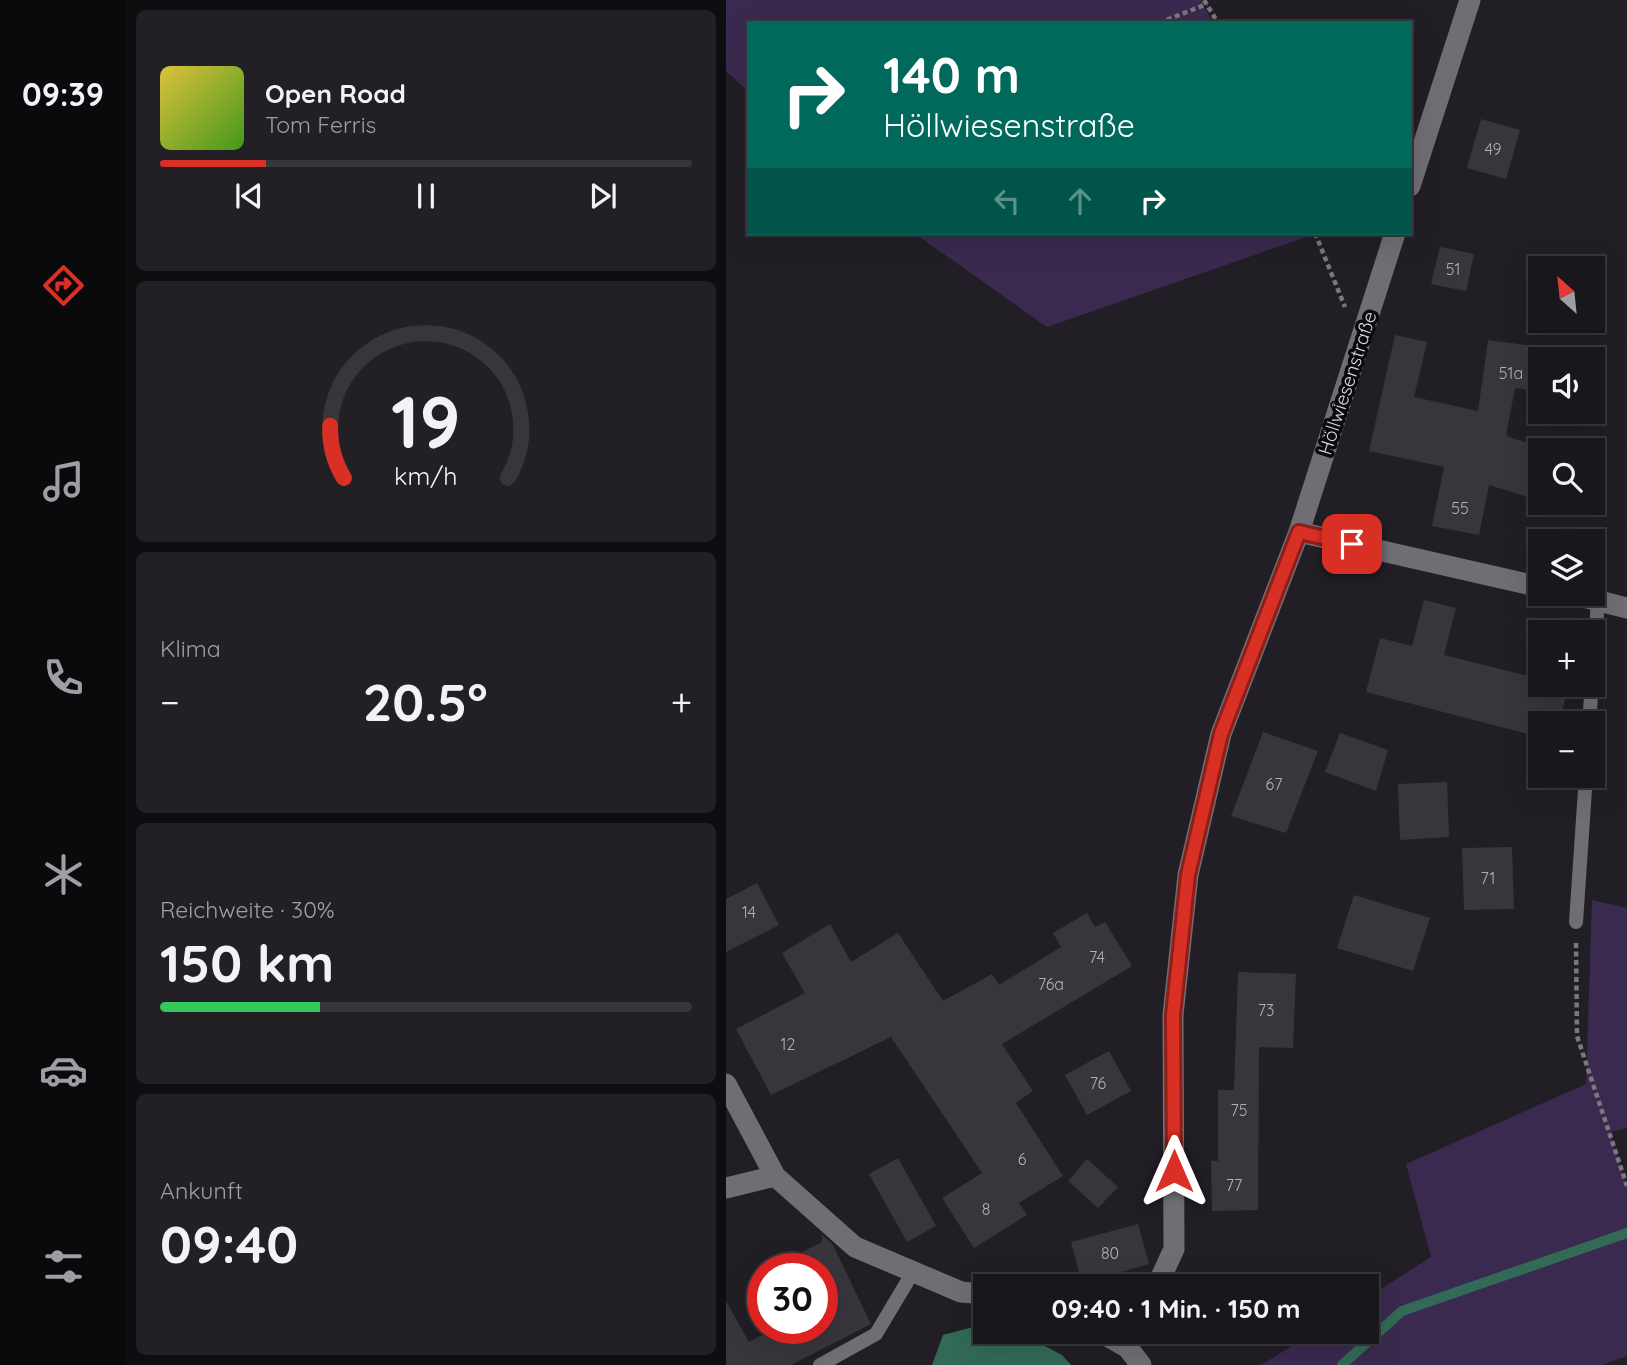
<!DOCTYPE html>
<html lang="de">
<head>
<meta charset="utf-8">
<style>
  :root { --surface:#19171c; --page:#222025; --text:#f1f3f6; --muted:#9f9fa3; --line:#37363b; --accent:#d93025 }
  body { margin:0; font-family:Quicksand,sans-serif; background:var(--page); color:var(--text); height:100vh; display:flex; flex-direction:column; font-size:26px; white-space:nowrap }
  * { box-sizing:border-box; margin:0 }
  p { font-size:23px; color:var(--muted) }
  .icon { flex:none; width:38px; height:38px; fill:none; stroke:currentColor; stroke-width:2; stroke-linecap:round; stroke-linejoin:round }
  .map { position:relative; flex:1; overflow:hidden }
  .sheet { display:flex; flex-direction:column; gap:10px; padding:10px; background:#0e0d0f; width:600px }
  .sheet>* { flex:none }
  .banner { position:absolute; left:21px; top:21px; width:665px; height:214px; border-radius:0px; box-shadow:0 7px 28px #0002,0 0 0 2px var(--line); background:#00695c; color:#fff; overflow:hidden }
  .needle { width:46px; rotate:333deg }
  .controls { position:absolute; left:802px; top:256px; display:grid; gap:14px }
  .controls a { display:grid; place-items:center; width:77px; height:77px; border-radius:0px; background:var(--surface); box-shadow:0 7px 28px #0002,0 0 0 2px var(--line); font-size:35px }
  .speed { position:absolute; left:21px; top:1253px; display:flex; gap:14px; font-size:35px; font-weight:700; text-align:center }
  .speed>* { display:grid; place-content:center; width:91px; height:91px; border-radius:50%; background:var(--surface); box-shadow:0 7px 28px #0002,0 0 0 2px var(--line); line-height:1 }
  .speed .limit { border:10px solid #d22; background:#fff; color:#111 }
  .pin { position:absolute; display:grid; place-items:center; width:60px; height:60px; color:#fff; margin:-30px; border-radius:14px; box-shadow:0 4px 10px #0006 }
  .me { position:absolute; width:77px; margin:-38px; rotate:0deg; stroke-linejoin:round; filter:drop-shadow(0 0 5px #0008) }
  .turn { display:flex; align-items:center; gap:24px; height:147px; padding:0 21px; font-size:32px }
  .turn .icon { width:91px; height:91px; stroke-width:2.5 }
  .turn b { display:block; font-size:49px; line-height:60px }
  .lanes { display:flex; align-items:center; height:66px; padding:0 21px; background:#0003; justify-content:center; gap:35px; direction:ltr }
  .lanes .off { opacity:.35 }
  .big { font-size:52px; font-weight:800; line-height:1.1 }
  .sheet .tile { flex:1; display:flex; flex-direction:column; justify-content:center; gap:10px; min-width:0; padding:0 24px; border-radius:10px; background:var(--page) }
  .sheet .dial { align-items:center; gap:0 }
  .dial svg { height:182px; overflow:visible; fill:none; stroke:var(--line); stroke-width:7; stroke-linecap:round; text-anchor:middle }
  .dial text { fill:var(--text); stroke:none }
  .song { display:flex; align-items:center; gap:21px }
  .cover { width:84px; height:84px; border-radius:10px; background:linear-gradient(135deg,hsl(50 70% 55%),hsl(100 70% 35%)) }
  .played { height:7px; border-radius:4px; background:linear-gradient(90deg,var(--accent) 20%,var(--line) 20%) }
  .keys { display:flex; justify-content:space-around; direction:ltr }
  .heat { display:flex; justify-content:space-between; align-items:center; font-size:38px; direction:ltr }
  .charge { height:10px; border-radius:5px; background:linear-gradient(90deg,#34c759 30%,var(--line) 0) }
  .trip { position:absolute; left:247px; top:1274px; width:406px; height:70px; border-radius:0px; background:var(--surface); box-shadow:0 7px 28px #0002,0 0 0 2px var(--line); font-weight:800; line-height:70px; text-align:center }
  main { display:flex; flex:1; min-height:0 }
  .tab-bar { display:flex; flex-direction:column; width:126px; justify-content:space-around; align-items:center; background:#0a090b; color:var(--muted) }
  .tab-bar .icon { width:49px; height:49px }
  .tab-bar .active { color:var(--accent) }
  .tab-bar b { font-size:32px; color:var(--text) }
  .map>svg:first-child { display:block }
  .green { fill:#3a2a4f }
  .water { fill:#326a57 }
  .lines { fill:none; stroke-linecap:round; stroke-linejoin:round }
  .stream { stroke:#326a57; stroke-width:10 }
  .building { fill:#38363c }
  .path { stroke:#7a787d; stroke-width:4.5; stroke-dasharray:5 3.5; stroke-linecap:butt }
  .lane { stroke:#706d74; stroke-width:14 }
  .street { stroke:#706d74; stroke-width:21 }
  .route-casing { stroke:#8d1f18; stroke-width:18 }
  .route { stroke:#d93025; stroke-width:12 }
  .labels { text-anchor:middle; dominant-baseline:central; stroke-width:7; stroke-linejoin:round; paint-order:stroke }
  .number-label { font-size:16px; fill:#b2b0b6 }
  .street-label { font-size:19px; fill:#dbd9de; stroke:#0a090c }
</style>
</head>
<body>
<main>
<nav class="tab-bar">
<b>09:39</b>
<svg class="icon active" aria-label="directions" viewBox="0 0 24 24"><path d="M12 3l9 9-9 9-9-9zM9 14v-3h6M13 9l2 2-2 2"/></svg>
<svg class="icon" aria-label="music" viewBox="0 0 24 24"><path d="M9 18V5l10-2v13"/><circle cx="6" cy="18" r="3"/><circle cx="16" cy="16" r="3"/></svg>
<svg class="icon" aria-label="phone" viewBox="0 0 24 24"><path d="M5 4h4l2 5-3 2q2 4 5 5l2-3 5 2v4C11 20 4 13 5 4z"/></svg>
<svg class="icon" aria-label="climate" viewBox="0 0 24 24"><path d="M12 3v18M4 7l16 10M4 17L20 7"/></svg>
<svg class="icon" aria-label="car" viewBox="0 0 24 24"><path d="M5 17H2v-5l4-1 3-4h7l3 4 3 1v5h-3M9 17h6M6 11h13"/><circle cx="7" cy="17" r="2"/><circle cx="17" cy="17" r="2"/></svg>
<svg class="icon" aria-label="filters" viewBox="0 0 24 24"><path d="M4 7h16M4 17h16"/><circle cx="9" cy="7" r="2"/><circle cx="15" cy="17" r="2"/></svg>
</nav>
<section class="sheet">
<div class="tile">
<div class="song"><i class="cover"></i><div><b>Open Road</b><p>Tom Ferris</p></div></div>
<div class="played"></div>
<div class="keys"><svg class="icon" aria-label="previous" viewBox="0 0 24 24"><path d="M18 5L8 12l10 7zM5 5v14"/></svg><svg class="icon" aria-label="pause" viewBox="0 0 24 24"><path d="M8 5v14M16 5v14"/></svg><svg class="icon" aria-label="next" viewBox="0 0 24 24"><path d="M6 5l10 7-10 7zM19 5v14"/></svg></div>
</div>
<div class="tile dial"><svg viewBox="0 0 100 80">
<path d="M14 69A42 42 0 1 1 86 69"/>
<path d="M14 69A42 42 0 0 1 8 46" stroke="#d93025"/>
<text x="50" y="56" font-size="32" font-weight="700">19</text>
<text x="50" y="72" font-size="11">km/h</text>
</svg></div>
<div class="tile"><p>Klima</p>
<div class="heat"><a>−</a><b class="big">20.5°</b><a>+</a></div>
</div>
<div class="tile"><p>Reichweite · 30%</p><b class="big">150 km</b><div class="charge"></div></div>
<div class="tile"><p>Ankunft</p><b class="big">09:40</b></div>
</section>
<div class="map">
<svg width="901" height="1365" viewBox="0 0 901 1365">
  <rect width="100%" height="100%" fill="#211f25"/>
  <path class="green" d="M0,0H475L487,23H23V92L0,71Z
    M188,233H582L583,236L321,327Z
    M866,900L901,908V1128L884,1132L901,1185V1356L876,1365H535L588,1332H640L641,1298L705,1257L680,1164L860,1084Z"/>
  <path class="water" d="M255,1325L259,1326V1332H292L336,1355L345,1365H206L217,1335Z"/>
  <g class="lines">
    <path class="stream" d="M616,1365L676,1311L901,1233"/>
  </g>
  <path class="building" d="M755,119L794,130L780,179L741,168Z
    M714,247L748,254L740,291L705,284Z
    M669,335L701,342L688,397L752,411L762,340L816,347L810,391L789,388L780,436L814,447V501L763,485L753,535L706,526L718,467L643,451Z
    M698,600L730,608L718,655L814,679V684L842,687L833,723H814V737L640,692L654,638L686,646Z
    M537,732L592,751L560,833L505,816Z
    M614,733L662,750L650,791L599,772Z
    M721,782L723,837L674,840L672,784Z
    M786,847L788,909L738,910L736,848Z
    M31,883L53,925L0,952V899Z
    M628,895L704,918L687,971L611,948Z
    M361,913L369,927L379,922L406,966L276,1044L307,1091L290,1103L337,1176L293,1203L301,1215L248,1248L216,1198L256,1173L165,1037L45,1095L10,1029L79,993L56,953L104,924L125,962L172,933L217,1001L266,974L273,985L335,947L327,933Z
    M512,972L570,974L567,1048L533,1047L532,1210L486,1211L485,1161H492V1090H508Z
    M383,1051L405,1091L361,1115L339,1075Z
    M172,1158L210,1226L181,1242L143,1174Z
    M361,1159L392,1187L372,1208L342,1181Z
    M412,1224L423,1264L356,1283L345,1242Z
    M96,1235L107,1245L145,1324L65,1365H0V1301L23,1342L49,1328H96V1269H44L96,1242Z"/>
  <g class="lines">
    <path class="path" d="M478,0L492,23
      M433,23L481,4
      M589,233L619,307
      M850,943L851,1036L901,1186"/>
    <path class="lane" d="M866,683L872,600
      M863,723L866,684
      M850,922L860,775
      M94,1365L150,1334L187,1272"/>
    <path class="street" d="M684,186L744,0
      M573,532L814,587
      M842,593L901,608
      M0,1084L49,1176L129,1247L235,1292L259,1294
      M0,1188L49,1176
      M431,1286L448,1249L447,1015L462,875L495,734L573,532L669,233
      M374,1332L402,1348L415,1365"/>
  </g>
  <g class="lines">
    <g class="route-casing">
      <path id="route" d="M448,1171L447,1015L462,875L495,734L573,532L626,544"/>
    </g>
    <use href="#route" class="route"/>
  </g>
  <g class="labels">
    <g class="number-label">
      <text x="767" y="149">49</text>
      <text x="727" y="269">51</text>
      <text x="785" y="373">51a</text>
      <text x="734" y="508">55</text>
      <text x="548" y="784">67</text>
      <text x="762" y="878">71</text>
      <text x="23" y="912">14</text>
      <text x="371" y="957">74</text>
      <text x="325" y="984">76a</text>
      <text x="540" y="1010">73</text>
      <text x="62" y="1044">12</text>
      <text x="372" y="1083">76</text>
      <text x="513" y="1110">75</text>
      <text x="296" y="1159">6</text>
      <text x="508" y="1185">77</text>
      <text x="260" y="1209">8</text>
      <text x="384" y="1253">80</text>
    </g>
    <g class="street-label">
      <text transform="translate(621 383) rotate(-72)">Höllwiesenstraße</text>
    </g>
  </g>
</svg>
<div class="controls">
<a><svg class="needle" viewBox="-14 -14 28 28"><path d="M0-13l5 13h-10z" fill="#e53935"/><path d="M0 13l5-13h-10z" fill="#9f9fa3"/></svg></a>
<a><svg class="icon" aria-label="sound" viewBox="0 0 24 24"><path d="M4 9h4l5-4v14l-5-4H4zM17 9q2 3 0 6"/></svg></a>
<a><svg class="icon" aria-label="search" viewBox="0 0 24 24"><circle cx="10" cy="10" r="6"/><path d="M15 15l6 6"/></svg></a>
<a><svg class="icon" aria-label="layers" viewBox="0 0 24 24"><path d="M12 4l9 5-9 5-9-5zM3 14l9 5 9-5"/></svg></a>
<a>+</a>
<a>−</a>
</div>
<div class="speed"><div class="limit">30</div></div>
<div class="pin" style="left:626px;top:544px;background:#d93025"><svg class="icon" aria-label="arrive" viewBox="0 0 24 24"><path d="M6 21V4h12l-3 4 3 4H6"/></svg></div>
<svg class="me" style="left:448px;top:1171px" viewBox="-20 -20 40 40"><path d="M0-17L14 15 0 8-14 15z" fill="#d93025" stroke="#fff" stroke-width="4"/></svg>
<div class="trip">09:40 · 1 Min. · 150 m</div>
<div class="banner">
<div class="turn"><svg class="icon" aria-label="right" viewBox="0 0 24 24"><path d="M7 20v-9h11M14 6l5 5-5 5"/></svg><div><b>140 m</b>Höllwiesenstraße</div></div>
<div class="lanes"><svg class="icon off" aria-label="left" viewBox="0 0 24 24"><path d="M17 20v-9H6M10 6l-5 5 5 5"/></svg><svg class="icon off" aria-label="ahead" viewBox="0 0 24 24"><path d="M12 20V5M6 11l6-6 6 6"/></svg><svg class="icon" aria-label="right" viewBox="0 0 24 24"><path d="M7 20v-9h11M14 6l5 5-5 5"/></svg></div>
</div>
</div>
</main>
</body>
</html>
